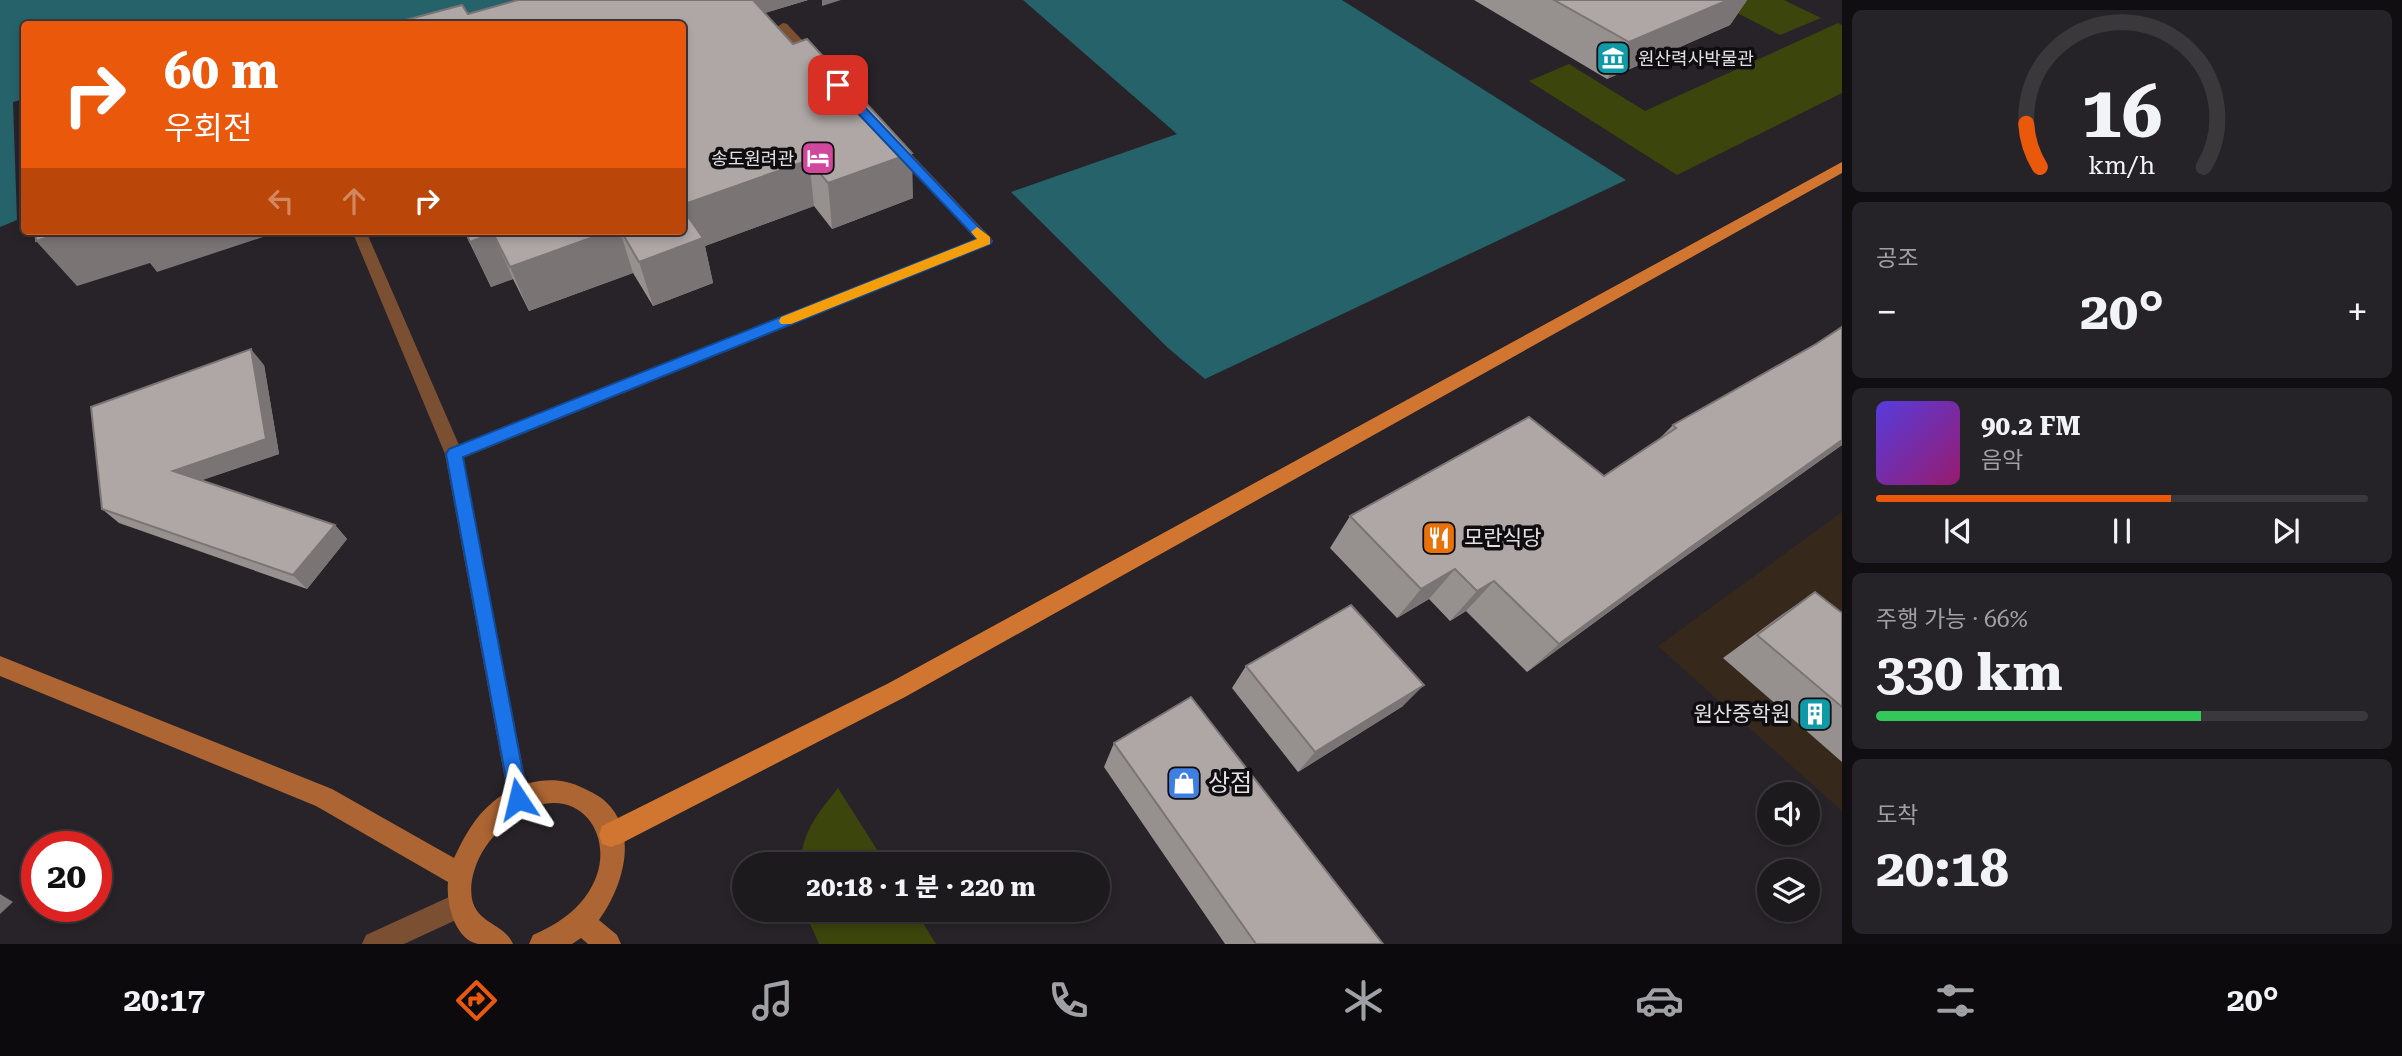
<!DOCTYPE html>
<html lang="ko">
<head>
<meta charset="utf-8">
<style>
  :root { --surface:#1d1a1e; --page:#252327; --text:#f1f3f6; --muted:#a0a1a4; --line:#3b383c; --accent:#ea580c }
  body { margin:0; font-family:"Roboto Serif","Noto Sans KR",serif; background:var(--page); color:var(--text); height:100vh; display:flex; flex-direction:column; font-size:26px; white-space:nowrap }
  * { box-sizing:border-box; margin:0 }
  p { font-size:23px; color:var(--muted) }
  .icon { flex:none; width:38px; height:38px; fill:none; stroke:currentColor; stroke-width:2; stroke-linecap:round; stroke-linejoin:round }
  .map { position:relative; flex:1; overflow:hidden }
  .details { display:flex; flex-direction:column; gap:10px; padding:10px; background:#100e10; width:560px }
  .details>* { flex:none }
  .guide { position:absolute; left:21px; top:21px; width:665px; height:214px; border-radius:7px; box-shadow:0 4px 10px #0003,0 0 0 2px var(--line); background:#ea580c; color:#fff; overflow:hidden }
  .fabs { position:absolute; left:1757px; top:782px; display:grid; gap:14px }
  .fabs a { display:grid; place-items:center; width:63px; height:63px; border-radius:50%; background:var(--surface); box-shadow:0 4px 10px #0003,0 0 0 2px var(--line); font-size:35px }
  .speed { position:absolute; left:21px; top:831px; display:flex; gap:14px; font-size:35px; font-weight:700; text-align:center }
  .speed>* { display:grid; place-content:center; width:91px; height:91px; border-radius:50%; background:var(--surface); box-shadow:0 4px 10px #0003,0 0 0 2px var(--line); line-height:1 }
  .speed .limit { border:10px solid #d22; background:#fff; color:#111 }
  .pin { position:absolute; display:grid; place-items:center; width:60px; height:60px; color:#fff; margin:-30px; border-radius:14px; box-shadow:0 4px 10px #0006 }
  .me { position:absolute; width:77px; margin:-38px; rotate:350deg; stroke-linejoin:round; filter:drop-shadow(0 0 5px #0008) }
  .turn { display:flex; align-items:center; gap:24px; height:147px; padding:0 28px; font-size:32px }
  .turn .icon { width:91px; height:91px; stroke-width:2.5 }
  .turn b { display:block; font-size:49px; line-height:60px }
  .lanes { display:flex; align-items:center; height:66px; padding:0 28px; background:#0003; justify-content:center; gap:35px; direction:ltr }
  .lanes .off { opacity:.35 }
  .big { font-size:52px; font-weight:700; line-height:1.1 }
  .details .tile { flex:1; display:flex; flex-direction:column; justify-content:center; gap:10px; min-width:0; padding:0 24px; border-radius:10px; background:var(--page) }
  .details .dial { align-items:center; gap:0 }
  .dial svg { height:182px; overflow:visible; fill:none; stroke:var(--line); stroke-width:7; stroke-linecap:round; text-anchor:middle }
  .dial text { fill:var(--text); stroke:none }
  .song { display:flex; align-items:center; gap:21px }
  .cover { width:84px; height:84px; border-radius:10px; background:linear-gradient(135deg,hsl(250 70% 55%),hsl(320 70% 35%)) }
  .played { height:7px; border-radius:4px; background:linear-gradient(90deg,var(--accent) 60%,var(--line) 60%) }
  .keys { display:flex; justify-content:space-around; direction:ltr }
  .heat { display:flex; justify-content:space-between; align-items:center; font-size:38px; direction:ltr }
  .charge { height:10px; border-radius:5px; background:linear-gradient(90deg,#34c759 66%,var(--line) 0) }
  .trip { position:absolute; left:732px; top:852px; width:378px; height:70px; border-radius:35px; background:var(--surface); box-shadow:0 4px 10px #0003,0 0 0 2px var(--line); font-weight:700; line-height:70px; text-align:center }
  .tabs { display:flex; height:112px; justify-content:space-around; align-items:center; background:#0c0a0c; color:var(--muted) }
  .tabs .icon { width:49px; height:49px }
  .tabs .on { color:var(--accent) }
  .tabs b { font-size:32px; color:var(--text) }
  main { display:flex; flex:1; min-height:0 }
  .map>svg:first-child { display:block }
  .education { fill:#36291c }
  .green { fill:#3c450c }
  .water { fill:#256269 }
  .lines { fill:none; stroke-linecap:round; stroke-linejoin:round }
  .service { fill:#7b4f31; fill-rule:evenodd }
  .minor { fill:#7b4f31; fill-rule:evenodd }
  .secondary { fill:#ac6533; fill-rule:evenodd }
  .primary { fill:#d17631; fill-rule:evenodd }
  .wall { fill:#96908e }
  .shaded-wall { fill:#7a7574 }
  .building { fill:#afa7a5; stroke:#7a7574; stroke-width:2 }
  .route { fill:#1a73e8; stroke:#114b97; stroke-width:2 }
  .slow { fill:#f59e0b }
  .labels { text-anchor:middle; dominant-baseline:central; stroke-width:7; stroke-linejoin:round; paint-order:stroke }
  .far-poi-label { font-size:18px; fill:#e4e1e4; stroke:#0f0d0f; text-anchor:start }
  .poi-label { font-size:21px; fill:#e4e1e4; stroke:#0f0d0f; text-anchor:start }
  .near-poi-label { font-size:24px; fill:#e4e1e4; stroke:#0f0d0f; text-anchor:start }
</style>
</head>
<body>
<main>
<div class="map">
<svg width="1842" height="944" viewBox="0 0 1842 944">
  <rect width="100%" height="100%" fill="#272328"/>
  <path class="education" d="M1842,512V811L1658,646Z"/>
  <path class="green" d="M1712,0H1784L1821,18L1780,35Z
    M1838,23L1842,25V93L1677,175L1529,81L1569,64L1645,111Z
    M838,788L886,864H800C804,828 817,815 838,788Z
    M804,910H915L936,944H819Z"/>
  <path class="water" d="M0,0H612L525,24H24V99L13,102L17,220L0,227Z
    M1023,0H1342L1626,180L1205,379L1168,348L1011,192L1177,134Z"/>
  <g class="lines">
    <path class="service" d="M783,23L787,24L818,57V63H810L779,30L777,27Z
      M896,142L901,143L991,238L993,241L991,244L463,458L529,799L526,807L518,810L510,807L445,454L352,231H366L459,445L976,239L891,149L889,146Z"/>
    <path class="minor" d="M460,892L469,896L473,905L469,914L404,944H362L366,935Z"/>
    <path class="secondary" d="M0,656L332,789L454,858C464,837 475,816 494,801C519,781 554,773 583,788C591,792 600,796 606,802C640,834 622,888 599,920L617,935L621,944H588L581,938L572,944H529L533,935C661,882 583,739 494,836C480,851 468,877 472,899C477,924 504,923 513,944C502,944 489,944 478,944C454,939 446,902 448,882L316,806L0,676Z"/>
    <path class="primary" d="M1842,162V173L905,697L620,844L611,847L602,844L599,835L602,826L889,683Z"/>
  </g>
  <path class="wall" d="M518,0H808L765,13L913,198L832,229L814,206L705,246L713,283L653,306L633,273L529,311L513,279L491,287L464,231H682L468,14Z
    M1474,0H1747L1730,25L1607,79Z
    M1842,327V445L1655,578L1527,672L1466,611L1450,621L1429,599L1397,618L1330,548L1350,516L1604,476L1659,439L1673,425L1816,344Z
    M264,365L279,454L202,480L335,525L347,539L307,589L119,523L102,509Z
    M1815,592L1842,613V762L1723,658L1780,616Z
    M1246,666L1403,706L1298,772L1232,688Z
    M1114,743L1383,944H1225L1104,767Z"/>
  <path class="shaded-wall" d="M735,0H808L738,21Z
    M822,0H841L822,6Z
    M1728,0H1747L1730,25L1607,79L1629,42Z
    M912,153L913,198L832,229L828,183Z
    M809,160L814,206L705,246L713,283L653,306L639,262L682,212V205Z
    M69,231H281L157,272L150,263L77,286L36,241Z
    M610,231H620L633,273L529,311L510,267Z
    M493,233L513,279L491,287L470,242Z
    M251,349L264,365L279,454L188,485L173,471Z
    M1842,440V445L1655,578L1527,672L1559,644L1691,547Z
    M335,525L347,539L307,589L293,575Z
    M1455,569L1429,599L1397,618L1421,589Z
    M1494,581L1466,611L1450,621L1477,591Z
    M1424,685L1403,706L1298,772L1315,752Z
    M0,894L13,902L0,914Z"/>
  <path class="building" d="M518,0H753L793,44L807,39L912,153L828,183L809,160L682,205V24H391L462,5L468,14Z
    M1554,0H1728L1629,42Z
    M682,208L703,238L639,262L621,231H682Z
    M35,231H69L36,241Z
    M465,231H610L510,267L493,233L470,242Z
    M1842,327V440L1691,547L1559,644L1494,581L1477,591L1455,569L1421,589L1350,516L1529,417L1604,476L1676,428L1673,425L1816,344Z
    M251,349L266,439L173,471L335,525L293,575L102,509L91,407Z
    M1815,592L1842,613V707L1757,635Z
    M1351,605L1424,685L1315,752L1246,666Z
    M1191,697L1383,944H1256L1114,743Z"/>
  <path class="route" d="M834,83H842L992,241L990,244L463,457L528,799L525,806L518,809L511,806L446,454L449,449L977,239L834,88Z"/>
  <path class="slow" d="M977,227L990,237V244L791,324H781L779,321L781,317L977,239L971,232Z"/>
  <defs>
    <g id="museum-square" transform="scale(1.75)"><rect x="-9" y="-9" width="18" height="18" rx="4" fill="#0f9aa8" stroke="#0f0d0f"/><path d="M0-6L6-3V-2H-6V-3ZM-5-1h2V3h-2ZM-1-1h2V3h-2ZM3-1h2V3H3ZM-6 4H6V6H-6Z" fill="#fff"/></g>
    <g id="hotel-square" transform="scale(1.75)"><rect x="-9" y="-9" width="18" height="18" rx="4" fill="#d1479c" stroke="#0f0d0f"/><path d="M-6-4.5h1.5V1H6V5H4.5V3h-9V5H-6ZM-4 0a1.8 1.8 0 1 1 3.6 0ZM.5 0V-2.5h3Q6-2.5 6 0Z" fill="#fff"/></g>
    <g id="restaurant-square" transform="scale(1.75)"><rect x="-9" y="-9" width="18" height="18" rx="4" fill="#e8710a" stroke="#0f0d0f"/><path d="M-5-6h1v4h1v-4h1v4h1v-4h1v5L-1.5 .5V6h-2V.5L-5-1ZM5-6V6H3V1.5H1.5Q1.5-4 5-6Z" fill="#fff"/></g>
    <g id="building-square" transform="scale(1.75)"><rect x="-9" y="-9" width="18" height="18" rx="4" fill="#0f9aa8" stroke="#0f0d0f"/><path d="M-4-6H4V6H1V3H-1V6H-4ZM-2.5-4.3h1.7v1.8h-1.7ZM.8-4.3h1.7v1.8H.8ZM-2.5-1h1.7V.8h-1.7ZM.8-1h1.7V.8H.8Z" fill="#fff"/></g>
    <g id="shop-square" transform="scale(1.75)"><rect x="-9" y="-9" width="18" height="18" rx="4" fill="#3f7fe0" stroke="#0f0d0f"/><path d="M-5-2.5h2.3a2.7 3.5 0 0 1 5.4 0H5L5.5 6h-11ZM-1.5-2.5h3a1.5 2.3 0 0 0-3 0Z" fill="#fff"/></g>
  </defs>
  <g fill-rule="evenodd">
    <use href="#museum-square" x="1613" y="58"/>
    <use href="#hotel-square" x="818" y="158"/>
    <use href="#restaurant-square" x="1439" y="538"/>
    <use href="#building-square" x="1815" y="714"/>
    <use href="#shop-square" x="1184" y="783"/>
  </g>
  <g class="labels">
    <g class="far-poi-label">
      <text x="1638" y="58">원산력사박물관</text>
      <text x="794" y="158" text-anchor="end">송도원려관</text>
    </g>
    <g class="poi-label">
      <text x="1464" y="538">모란식당</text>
      <text x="1790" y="714" text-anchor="end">원산중학원</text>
    </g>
    <g class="near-poi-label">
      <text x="1208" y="783">상점</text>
    </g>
  </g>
</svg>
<div class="fabs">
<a><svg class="icon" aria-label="sound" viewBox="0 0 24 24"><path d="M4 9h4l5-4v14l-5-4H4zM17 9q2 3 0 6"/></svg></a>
<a><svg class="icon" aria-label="layers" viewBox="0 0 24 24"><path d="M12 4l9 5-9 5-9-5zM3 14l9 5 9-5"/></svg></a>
</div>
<div class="speed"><div class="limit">20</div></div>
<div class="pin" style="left:838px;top:85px;background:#d93025"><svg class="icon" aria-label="arrive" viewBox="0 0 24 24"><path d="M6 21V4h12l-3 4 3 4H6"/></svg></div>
<svg class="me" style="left:518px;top:799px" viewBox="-20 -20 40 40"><path d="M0-17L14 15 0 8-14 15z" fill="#1a73e8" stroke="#fff" stroke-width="4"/></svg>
<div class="trip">20:18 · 1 분 · 220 m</div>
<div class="guide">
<div class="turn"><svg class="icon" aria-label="right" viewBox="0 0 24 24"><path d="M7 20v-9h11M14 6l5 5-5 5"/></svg><div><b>60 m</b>우회전</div></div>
<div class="lanes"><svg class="icon off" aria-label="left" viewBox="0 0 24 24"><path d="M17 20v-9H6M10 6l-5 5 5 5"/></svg><svg class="icon off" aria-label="ahead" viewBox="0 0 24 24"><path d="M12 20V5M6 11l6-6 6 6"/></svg><svg class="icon" aria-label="right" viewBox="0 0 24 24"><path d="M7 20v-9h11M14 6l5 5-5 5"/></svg></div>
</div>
</div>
<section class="details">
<div class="tile dial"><svg viewBox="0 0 100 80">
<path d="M14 69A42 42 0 1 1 86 69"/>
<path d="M14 69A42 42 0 0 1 8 50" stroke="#ea580c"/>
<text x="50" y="56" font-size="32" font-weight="700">16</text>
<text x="50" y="72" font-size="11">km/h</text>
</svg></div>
<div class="tile"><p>공조</p>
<div class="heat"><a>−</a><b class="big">20°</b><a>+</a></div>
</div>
<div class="tile">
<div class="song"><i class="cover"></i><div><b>90.2 FM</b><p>음악</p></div></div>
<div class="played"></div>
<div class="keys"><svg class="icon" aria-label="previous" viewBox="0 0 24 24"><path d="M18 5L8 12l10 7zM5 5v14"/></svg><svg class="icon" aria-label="pause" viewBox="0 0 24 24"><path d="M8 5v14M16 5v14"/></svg><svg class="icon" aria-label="next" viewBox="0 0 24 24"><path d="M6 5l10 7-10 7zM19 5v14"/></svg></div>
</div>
<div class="tile"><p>주행 가능 · 66%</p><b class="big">330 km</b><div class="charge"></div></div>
<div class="tile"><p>도착</p><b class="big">20:18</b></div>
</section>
</main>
<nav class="tabs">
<b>20:17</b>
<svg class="icon on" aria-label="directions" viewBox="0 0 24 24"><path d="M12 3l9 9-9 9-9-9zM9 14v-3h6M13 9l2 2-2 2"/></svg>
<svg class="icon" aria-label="music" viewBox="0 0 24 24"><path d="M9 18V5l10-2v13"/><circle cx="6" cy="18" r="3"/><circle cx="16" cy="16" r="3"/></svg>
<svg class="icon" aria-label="phone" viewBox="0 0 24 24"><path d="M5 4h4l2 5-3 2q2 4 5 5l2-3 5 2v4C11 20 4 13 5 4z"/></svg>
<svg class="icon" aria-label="climate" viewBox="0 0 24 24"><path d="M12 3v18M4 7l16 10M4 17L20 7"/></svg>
<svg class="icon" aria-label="car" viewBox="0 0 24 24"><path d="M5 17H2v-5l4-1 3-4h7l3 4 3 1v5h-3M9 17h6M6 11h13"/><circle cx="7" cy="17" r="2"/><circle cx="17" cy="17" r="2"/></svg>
<svg class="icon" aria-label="filters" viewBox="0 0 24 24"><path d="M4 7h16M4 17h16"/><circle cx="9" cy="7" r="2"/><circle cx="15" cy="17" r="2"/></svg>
<b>20°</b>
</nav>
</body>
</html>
